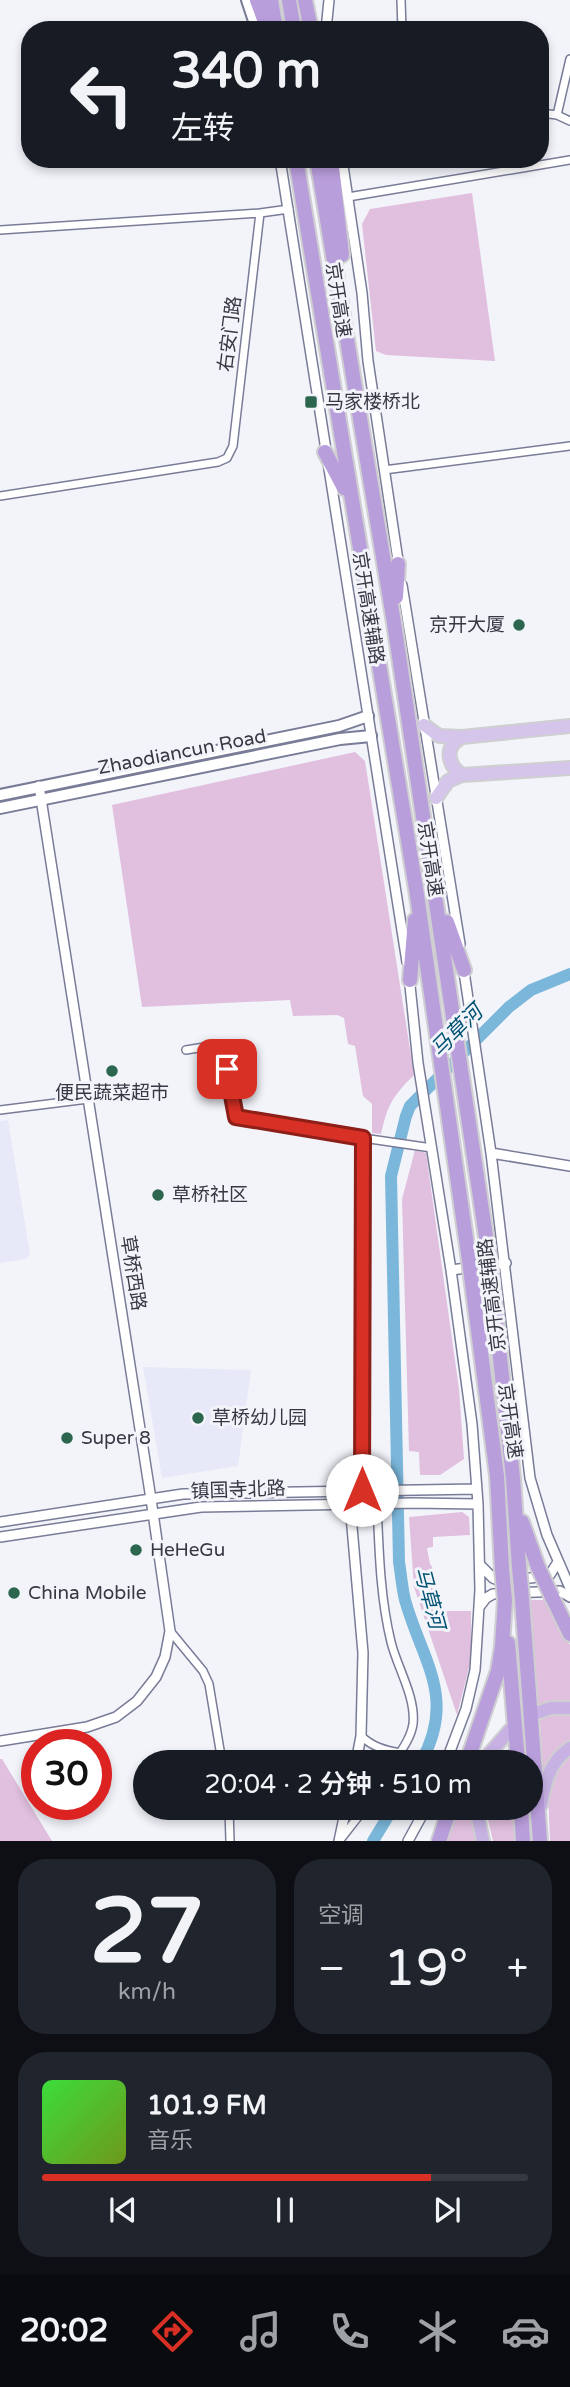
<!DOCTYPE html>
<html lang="zh">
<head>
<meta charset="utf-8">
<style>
  :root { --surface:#171b24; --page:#20242c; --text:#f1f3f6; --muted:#9ea1a6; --line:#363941; --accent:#d93025 }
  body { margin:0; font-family:"Varela Round","Noto Sans SC",sans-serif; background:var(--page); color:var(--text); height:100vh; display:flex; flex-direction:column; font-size:26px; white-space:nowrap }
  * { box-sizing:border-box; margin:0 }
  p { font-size:23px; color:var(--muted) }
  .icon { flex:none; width:38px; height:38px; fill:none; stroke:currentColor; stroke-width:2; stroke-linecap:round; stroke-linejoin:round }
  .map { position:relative; height:1841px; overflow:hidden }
  .sheet { display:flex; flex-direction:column; gap:18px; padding:18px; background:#0d0f14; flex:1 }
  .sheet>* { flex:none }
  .banner { position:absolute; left:21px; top:21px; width:528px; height:147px; border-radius:28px; box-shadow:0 4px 10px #0003; background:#171b24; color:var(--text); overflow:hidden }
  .speed { position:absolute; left:21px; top:1729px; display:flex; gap:14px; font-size:35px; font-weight:700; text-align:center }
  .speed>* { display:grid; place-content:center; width:91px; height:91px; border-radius:50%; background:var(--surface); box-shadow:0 4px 10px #0003; line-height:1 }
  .speed .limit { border:10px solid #d22; background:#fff; color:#111 }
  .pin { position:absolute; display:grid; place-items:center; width:60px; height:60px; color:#fff; margin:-30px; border-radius:14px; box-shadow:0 4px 10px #0006 }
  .me { position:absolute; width:77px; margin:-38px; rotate:0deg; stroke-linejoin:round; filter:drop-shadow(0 0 5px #0008) }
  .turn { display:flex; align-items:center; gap:24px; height:147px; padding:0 35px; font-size:32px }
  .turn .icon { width:91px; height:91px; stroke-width:2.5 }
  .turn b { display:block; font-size:49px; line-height:60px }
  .big { font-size:52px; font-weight:600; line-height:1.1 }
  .sheet .widget { flex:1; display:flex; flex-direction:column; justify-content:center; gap:10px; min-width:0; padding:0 24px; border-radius:28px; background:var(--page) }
  .sheet .dial { align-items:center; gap:0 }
  .dial b { font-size:91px; line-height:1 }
  .song { display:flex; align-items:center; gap:21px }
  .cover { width:84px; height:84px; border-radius:10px; background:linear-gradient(135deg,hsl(120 70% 55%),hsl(80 70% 35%)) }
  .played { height:7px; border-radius:4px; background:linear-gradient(90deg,var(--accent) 80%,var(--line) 80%) }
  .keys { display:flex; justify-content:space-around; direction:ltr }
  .heat { display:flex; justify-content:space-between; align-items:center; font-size:38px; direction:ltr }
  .sheet .tiles { flex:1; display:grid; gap:18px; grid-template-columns:1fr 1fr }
  .widget:last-child { grid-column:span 2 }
  .trip { position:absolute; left:133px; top:1750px; width:410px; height:70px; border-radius:35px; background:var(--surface); box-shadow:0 4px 10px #0003; font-weight:600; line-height:70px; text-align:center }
  .menu { display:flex; height:112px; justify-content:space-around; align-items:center; background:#090b0e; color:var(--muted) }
  .menu .icon { width:49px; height:49px }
  .menu .current { color:var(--accent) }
  .menu b { font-size:32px; color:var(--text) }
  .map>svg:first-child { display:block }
  .built { fill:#e7e9f8 }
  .green { fill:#e0bfdf }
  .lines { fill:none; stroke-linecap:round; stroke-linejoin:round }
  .river { stroke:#7bb7da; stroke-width:12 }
  .minor-casing { stroke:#797c97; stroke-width:10 }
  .tertiary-casing { stroke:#797c97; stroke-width:12 }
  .secondary-casing { stroke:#797c97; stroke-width:14 }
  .primary-casing { stroke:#cfcfd2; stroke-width:16 }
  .trunk-casing { stroke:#cfcfd2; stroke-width:16 }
  .motorway-casing { stroke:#cfcfd2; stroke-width:18 }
  .minor { stroke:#fff; stroke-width:7 }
  .tertiary { stroke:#fff; stroke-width:9 }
  .secondary { stroke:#fff; stroke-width:10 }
  .primary { stroke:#d5c5ea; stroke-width:12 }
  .trunk { stroke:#c7b2e3; stroke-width:12 }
  .motorway { stroke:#b99edc; stroke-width:14 }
  .motorway-bridge-casing { stroke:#cfcfd2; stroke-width:18; stroke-linecap:butt }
  .motorway-bridge { stroke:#b99edc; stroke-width:14 }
  .route-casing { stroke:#8d1f18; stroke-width:18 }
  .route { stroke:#d93025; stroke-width:12 }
  .poi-dot { fill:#2c664f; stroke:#f3f4fa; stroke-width:2.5 }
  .labels { text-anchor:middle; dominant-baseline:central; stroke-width:6; stroke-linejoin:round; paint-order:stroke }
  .street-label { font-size:19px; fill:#373844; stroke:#f3f4fa }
  .poi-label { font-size:19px; fill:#373844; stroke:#f3f4fa; text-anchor:start }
  .water-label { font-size:21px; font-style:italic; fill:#005273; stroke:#f3f4fa }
</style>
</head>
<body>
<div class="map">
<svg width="570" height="1841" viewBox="0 0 570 1841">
  <rect width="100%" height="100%" fill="#f3f4fa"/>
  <path class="built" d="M8,1120L30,1254L26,1259L0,1263V1121Z
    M143,1367L251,1370L238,1466L162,1478Z"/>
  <path class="green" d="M472,193L495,361L386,355L376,351L362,224L370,209Z
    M355,752L365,761L414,1075C392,1097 388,1104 381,1134L372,1133V1104L363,1096L355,1046L348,1044L344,1018L337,1015L293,1016L290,1000L142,1007L112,805Z
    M415,1150L426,1153L459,1389L464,1459L440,1475H420L419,1452L409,1451L402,1199Z
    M462,1512L469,1517L470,1535L433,1537V1547L427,1548L430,1564L432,1567L433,1611H471V1660L457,1715L414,1587L409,1517Z
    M529,1600H548L570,1645V1702L538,1710Z
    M570,1711V1742L554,1755L543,1773L540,1720L554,1713Z
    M570,1756V1841H550L548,1790L552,1779Z
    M0,1759H2L52,1841H0Z
    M458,1808L471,1811L480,1841H446Z
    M485,1808H517L519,1841H493Z"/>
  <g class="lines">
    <path class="river" d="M421,1762C457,1697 422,1661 405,1600C402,1588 401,1574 399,1562L391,1176L406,1116L410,1106L509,1007L531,990L570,974
      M373,1841L393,1808"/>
    <g class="minor-casing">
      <path id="minor" d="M401,0L402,30
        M541,113L557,115L570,121
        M557,115L570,59
        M348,197L570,160
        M0,230L260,213L289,209
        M384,470L570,446
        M0,496L218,462L227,458L233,446L260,213
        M186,1050L223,1044L236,1117L363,1138
        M0,1110L88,1099
        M362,1490L363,1138L432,1148
        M377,1503C379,1549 380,1597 391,1642C397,1667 416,1697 413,1724C411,1738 401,1751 394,1762
        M170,1631L203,1671L209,1684L222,1762
        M361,1736C373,1747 384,1750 400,1753
        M229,1808L230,1841
        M340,1840L365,1808"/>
    </g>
    <g class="tertiary-casing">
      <path id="tertiary" d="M326,30L329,0
        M280,159L407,962
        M342,159L362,293L368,361L399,567
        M402,585L460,944
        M463,965L491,1153L530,1478L547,1535L570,1588
        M409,976L418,1063L451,1270L472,1424L478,1504L480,1590L475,1670L466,1709L446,1762
        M491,1153L570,1166
        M451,1270L506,1263
        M350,1504L363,1653L361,1736L356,1762
        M0,1522L183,1494L477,1489
        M0,1537L201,1507L413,1503L478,1504
        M481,1566L493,1578L500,1581L549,1576L558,1562
        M480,1606L486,1598L493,1594L560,1591L570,1597
        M0,1741L87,1727L116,1717L137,1701L156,1677L165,1657L170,1631L151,1499L39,786
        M339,1841L346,1808
        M408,1841L426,1808"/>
    </g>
    <g class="secondary-casing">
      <path id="secondary" d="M247,0L257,30
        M0,795L339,726L368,716
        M0,808L340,739L371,736"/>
    </g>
    <g class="primary-casing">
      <path id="primary" d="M424,725L439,736L462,737L570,726
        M462,737C444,746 447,765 462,775
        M436,798L448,781L462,775L570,768"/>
    </g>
    <g class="trunk-casing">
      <path id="trunk" d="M536,1713L551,1708H570
        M482,1762L510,1730
        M541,1805C545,1782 550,1761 570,1748
        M476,1808L483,1841"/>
    </g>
    <g class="motorway-casing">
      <path id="motorway" d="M257,0L268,30
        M271,0L276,30
        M289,0L294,30
        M305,0L311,30
        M296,159L417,895L469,1260
        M317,159L394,623L489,1257
        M331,159L342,255
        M325,452L344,488
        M396,597L398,564
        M447,922L464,970
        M410,980L415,920
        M491,1274L513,1478L519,1567
        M471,1276L497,1476L502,1569
        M522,1522L538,1567
        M552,1597L570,1634
        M522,1599L540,1841
        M508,1643L518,1762
        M467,1762L498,1671L502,1646L505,1600
        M521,1808L523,1841
        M439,1841L450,1808"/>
    </g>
    <use href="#minor" class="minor"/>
    <use href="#tertiary" class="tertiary"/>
    <use href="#secondary" class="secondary"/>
    <use href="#primary" class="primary"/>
    <use href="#trunk" class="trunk"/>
    <use href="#motorway" class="motorway"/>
    <g class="motorway-bridge-casing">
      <path id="motorway-bridge" d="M489,1257L491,1274
        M469,1260L471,1276
        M519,1567L522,1599
        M538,1567L552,1597
        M502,1569L505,1600"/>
    </g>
    <use href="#motorway-bridge" class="motorway-bridge"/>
  </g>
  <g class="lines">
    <g class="route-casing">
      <path id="route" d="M227,1069L236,1117L363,1138L362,1490"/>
    </g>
    <use href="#route" class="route"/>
  </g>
  <g class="poi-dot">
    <rect x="304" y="395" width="14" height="14" rx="3.5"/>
    <circle cx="519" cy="625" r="7"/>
    <circle cx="112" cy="1071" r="7"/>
    <circle cx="158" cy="1195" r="7"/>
    <circle cx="198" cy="1418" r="7"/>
    <circle cx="67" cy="1438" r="7"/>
    <circle cx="136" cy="1550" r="7"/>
    <circle cx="14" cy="1593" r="7"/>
  </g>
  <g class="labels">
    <g class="street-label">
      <text transform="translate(338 300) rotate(81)">京开高速</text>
      <text transform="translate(230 334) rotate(-83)">右安门路</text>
      <text transform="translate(368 608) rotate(81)">京开高速辅路</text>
      <text transform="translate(182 752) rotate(-11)">Zhaodiancun Road</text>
      <text transform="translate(430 859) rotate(81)">京开高速</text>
      <text transform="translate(133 1273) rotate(81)">草桥西路</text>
      <text transform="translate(492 1295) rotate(-97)">京开高速辅路</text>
      <text transform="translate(510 1421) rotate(82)">京开高速</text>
      <text transform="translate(238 1490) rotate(-2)">镇国寺北路</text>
    </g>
    <g class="poi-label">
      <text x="325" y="402">马家楼桥北</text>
      <text x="505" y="625" text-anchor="end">京开大厦</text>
      <text x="112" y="1093" text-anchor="middle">便民蔬菜超市</text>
      <text x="172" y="1195">草桥社区</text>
      <text x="212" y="1418">草桥幼儿园</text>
      <text x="81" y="1438">Super 8</text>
      <text x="150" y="1550">HeHeGu</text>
      <text x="28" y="1593">China Mobile</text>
    </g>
    <g class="water-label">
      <text transform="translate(457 1031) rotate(-45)">马草河</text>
      <text transform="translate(429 1598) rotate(75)">马草河</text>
    </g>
  </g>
</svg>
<div class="speed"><div class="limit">30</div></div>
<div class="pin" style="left:227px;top:1069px;background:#d93025"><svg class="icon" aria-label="arrive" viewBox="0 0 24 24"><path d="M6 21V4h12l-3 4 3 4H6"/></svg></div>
<svg class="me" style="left:362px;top:1490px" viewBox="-20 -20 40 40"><circle r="19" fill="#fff"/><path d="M0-13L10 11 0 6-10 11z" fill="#d93025"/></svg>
<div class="trip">20:04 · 2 分钟 · 510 m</div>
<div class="banner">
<div class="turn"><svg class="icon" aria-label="left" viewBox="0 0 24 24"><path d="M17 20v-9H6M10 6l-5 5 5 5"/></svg><div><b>340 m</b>左转</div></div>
</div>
</div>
<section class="sheet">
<div class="tiles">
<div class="widget dial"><b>27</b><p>km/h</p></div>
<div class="widget"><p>空调</p>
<div class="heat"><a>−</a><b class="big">19°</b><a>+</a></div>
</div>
<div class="widget">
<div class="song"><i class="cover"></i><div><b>101.9 FM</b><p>音乐</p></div></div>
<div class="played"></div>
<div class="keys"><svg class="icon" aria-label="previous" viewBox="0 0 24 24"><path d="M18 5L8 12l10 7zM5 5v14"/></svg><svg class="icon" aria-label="pause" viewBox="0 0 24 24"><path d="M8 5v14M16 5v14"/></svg><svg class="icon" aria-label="next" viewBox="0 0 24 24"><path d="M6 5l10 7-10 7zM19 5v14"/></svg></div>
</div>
</div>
</section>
<nav class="menu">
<b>20:02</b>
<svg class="icon current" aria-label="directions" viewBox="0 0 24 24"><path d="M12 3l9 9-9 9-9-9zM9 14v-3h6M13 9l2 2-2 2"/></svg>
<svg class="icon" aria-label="music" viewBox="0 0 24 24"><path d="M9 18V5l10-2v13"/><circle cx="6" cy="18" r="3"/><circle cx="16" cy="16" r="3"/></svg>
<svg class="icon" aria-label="phone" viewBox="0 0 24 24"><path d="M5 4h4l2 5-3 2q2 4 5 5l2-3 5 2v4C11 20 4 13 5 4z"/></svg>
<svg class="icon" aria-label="climate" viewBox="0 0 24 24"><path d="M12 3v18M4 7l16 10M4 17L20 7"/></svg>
<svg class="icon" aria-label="car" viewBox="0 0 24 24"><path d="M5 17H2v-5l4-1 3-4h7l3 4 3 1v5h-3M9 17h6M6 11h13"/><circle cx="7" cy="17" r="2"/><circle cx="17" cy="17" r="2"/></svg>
</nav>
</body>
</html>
